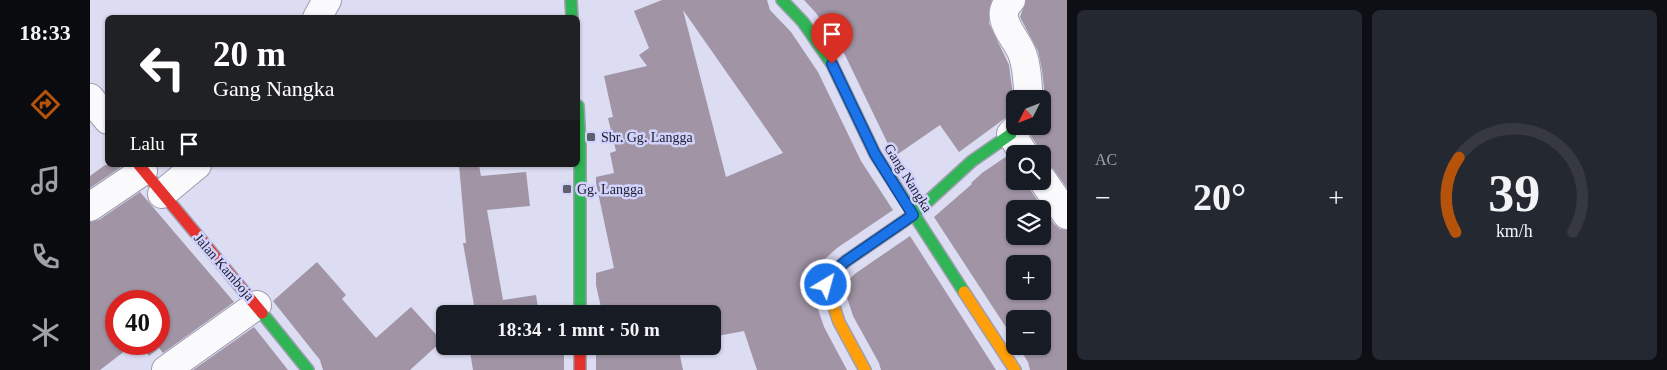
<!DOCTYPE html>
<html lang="id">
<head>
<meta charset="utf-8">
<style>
  :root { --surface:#171b24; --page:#242831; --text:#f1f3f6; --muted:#9ea1a6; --line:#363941; --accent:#b45309 }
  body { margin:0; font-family:Georgia,serif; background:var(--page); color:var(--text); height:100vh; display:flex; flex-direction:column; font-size:19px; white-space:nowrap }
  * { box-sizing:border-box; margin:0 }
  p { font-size:16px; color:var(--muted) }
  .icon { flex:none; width:28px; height:28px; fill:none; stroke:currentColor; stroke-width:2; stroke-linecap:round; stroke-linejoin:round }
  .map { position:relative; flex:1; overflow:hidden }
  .details { display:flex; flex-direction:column; gap:10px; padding:10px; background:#0d0f14; width:600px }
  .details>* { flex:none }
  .guide { position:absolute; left:15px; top:15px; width:475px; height:152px; border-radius:8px; box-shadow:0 1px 4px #0004; background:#202124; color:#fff; overflow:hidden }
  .needle { width:32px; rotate:228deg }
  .fabs { position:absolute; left:916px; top:90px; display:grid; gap:10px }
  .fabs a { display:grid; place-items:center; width:45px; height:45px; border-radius:8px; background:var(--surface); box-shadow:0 1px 4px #0004; font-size:25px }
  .speed { position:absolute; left:15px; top:290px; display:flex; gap:10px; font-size:25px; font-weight:700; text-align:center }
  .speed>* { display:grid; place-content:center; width:65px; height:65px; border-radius:50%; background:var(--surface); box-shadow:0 1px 4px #0004; line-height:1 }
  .speed .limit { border:8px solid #d22; background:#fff; color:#111 }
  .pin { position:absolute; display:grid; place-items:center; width:42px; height:42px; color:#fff; margin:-51px -21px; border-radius:50% 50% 50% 0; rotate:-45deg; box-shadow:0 0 5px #0007 }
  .pin .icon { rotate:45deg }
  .me { position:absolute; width:55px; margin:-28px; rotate:37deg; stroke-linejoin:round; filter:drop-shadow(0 0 4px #0008) }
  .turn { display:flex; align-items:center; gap:18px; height:105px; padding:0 25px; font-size:22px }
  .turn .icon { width:65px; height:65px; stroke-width:2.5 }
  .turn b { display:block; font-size:35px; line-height:42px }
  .then { display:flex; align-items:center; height:48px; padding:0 25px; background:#0003; gap:10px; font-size:19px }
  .big { font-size:38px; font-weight:700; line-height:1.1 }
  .details .tile { flex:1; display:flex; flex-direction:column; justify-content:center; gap:8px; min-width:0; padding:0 18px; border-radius:8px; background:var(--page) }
  .details .dial { align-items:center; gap:0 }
  .dial svg { height:130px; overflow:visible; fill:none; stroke:var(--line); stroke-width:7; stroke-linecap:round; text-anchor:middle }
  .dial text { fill:var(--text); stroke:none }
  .heat { display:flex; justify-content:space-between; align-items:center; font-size:28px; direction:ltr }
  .details .tiles { flex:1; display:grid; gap:10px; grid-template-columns:repeat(2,1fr) }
  .trip { position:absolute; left:346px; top:305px; width:285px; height:50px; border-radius:8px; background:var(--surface); box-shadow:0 1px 4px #0004; font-weight:700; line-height:50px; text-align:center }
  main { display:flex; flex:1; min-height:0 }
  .tab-bar { display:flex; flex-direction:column; width:90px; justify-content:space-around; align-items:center; background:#090b0e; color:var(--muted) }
  .tab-bar .icon { width:35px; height:35px }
  .tab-bar .on { color:var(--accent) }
  .tab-bar b { font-size:22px; color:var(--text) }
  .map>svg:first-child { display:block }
  .building { fill:#a094a5; fill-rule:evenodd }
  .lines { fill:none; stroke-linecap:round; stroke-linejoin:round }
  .street-casing { stroke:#9e9eaf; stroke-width:30 }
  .fast-casing { stroke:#9e9eaf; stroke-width:14 }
  .slow-casing { stroke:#9e9eaf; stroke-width:14 }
  .jam-casing { stroke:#9e9eaf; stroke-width:14 }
  .street { stroke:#fafafd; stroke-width:28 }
  .fast { stroke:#30b455; stroke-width:11 }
  .slow { stroke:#ff9f0a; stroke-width:11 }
  .jam { stroke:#e5322d; stroke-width:11 }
  .route-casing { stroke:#114b97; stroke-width:12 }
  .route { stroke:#1a73e8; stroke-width:9 }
  .poi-dot { fill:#5f5f70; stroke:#d2d3fd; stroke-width:2 }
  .labels { text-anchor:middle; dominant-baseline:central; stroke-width:5; stroke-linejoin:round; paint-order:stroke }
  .poi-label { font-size:14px; fill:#1b1b2a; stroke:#d2d3fd; text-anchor:start }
  .street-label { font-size:14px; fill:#1b1b2a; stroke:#d2d3fd }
</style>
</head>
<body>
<main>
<nav class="tab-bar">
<b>18:33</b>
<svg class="icon on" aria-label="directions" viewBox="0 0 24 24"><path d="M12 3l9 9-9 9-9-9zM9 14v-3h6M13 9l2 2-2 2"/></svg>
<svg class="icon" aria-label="music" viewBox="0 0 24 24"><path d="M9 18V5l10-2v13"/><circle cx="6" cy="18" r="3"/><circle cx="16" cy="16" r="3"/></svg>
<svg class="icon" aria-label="phone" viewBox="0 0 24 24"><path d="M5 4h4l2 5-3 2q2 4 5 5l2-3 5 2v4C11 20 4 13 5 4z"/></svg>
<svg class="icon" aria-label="climate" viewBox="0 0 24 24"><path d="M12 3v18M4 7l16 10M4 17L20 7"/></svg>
</nav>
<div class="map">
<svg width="977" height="370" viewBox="0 0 977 370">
  <rect width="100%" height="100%" fill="#dcdcf3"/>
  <path class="building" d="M572,0H677L680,10L701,32L728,72L771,161L803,210L747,248L725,268L720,276L721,288L734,327L757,370H667L654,331L622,337V314H506L512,312L506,285V273L524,268L506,183V177L524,173L520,153L526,151L518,118L523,117L514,76L557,66L549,55L559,48L544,11ZM593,10L693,153L636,177Z
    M714,0H902L899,10V23L919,65L925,111L869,152L850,125L805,156L799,146L755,55L726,13Z
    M936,0H977V188L964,170L959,165L952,164V154H950L947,145L941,136L944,126H952V106L955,97L952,70L948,51L930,17Z
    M917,156L925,166V181H937L939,188L964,224L970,229L977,230V370H940L938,362L928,346H952V319H925V341L844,217L882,184L881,183L892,173ZM925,209H952V236H925ZM925,264H952V291H925Z
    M15,165H34L0,188V176Z
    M369,165H389L391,176L436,172L440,206L397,210L413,300L446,295L449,314H373L372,307L384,305L373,243H376Z
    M50,192L144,302L73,353L69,348L59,356L50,344H69V301H26V344H44L10,370H0V222L9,220Z
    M820,236L906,370H791L789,363L763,316L753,285L766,273Z
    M227,262L256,295L252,299L286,338L321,307L352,341L320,370H233L230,360L183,301Z
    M164,327L198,370H103Z
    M379,346H474V370H383Z
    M506,346H588L593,370H506Z"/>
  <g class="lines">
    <g class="street-casing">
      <path id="street" d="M921,0C901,18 928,38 933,56C938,70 937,85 939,99
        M227,18L237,0
        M0,98L18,120
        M929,126L921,134L934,154
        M952,179L977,215
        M72,194L107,165
        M0,207L53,171
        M76,370L167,305"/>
    </g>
    <g class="fast-casing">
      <path id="fast" d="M481,0L482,18
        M692,0L713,22L742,64L785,154L874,292
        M488,106L490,146V314
        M807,226L823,215L882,161L921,134
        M172,313L218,370"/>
    </g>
    <g class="slow-casing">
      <path id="slow" d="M874,292L925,370
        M775,370L749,322L735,280L756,261L807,226"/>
    </g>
    <g class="jam-casing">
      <path id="jam" d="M49,165L172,313
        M490,346V370"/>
    </g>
    <use href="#street" class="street"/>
    <use href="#fast" class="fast"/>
    <use href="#slow" class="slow"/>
    <use href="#jam" class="jam"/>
  </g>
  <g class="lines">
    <g class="route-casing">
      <path id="route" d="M736,285V280L738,276L756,261L823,215L785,154L742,64"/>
    </g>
    <use href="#route" class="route"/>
  </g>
  <g class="poi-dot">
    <rect x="496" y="132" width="10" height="10" rx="2.5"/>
    <rect x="472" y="184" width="10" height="10" rx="2.5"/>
  </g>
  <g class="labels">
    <g class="poi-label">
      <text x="511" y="137">Sbr. Gg. Langga</text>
      <text x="487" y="189">Gg. Langga</text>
    </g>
    <g class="street-label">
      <text transform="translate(818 178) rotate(58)">Gang Nangka</text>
      <text transform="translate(134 267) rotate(49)">Jalan Kamboja</text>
    </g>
  </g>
</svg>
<div class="fabs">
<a><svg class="needle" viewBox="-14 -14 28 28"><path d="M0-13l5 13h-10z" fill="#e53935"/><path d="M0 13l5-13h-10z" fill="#9ea1a6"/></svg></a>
<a><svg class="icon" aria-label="search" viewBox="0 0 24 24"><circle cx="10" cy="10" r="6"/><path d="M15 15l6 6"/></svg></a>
<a><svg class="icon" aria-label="layers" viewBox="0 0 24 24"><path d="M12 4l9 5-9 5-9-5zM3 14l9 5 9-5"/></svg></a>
<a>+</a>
<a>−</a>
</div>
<div class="speed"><div class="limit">40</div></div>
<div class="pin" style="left:742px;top:64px;background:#d93025"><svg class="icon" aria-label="arrive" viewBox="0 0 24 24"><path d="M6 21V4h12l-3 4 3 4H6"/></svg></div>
<svg class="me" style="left:736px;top:285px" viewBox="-20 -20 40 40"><circle r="17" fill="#1a73e8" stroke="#fff" stroke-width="3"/><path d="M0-11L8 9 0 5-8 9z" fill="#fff"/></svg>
<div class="trip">18:34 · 1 mnt · 50 m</div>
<div class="guide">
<div class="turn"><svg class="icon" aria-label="left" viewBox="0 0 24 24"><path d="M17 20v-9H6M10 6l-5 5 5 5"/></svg><div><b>20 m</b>Gang Nangka</div></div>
<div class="then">Lalu<svg class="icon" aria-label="arrive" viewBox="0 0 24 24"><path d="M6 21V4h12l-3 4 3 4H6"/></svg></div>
</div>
</div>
<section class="details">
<div class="tiles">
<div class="tile"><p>AC</p>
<div class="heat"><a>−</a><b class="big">20°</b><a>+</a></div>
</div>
<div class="tile dial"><svg viewBox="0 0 100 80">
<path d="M14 69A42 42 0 1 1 86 69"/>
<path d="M14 69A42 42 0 0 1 16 23" stroke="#b45309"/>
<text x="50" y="56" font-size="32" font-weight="700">39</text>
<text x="50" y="72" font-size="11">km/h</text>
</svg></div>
</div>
</section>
</main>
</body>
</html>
